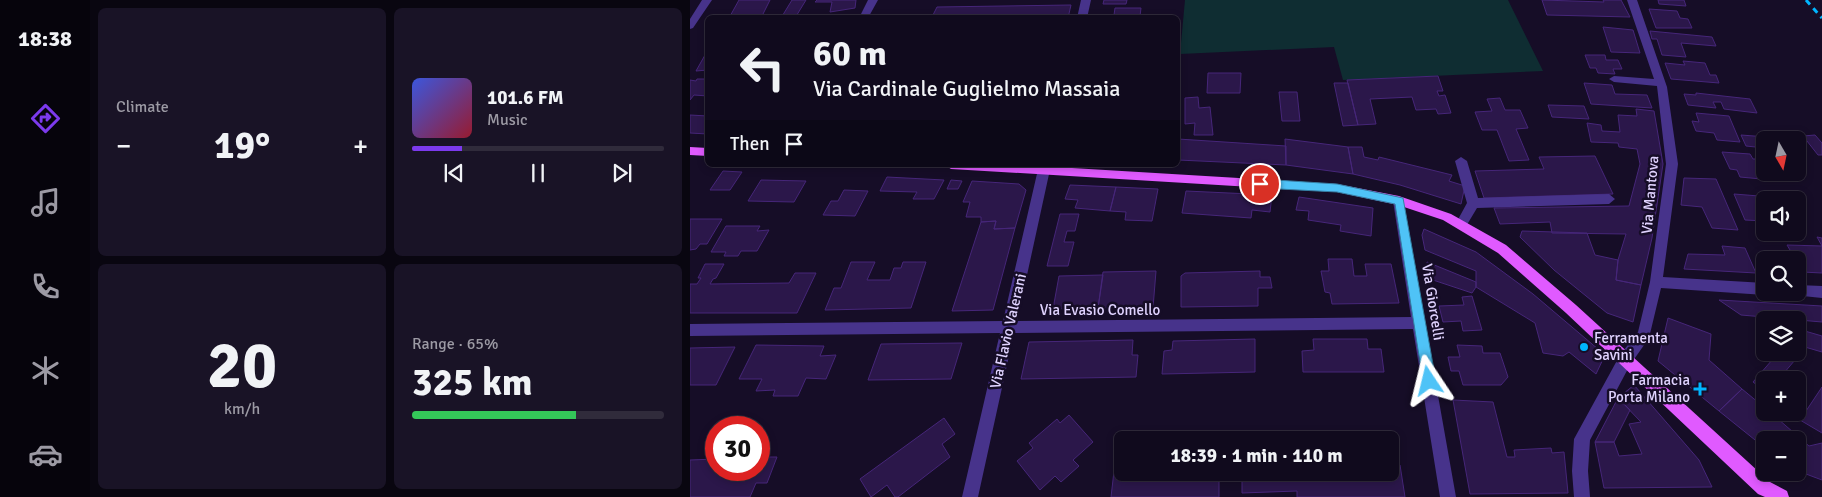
<!DOCTYPE html>
<html lang="en">
<head>
<meta charset="utf-8">
<style>
  :root { --surface:#100a1d; --page:#191326; --text:#f1f3f6; --muted:#9c9aa4; --line:#302b3b; --accent:#7c3aed }
  body { margin:0; font-family:Signika,sans-serif; background:var(--page); color:var(--text); height:100vh; display:flex; flex-direction:column; font-size:19px; white-space:nowrap }
  * { box-sizing:border-box; margin:0 }
  p { font-size:16px; color:var(--muted) }
  .icon { flex:none; width:28px; height:28px; fill:none; stroke:currentColor; stroke-width:2; stroke-linecap:round; stroke-linejoin:round }
  .map { position:relative; flex:1; overflow:hidden }
  .side { display:flex; flex-direction:column; gap:8px; padding:8px; background:#090610; width:600px }
  .side>* { flex:none }
  .top-card { position:absolute; left:15px; top:15px; width:475px; height:152px; border-radius:8px; box-shadow:0 2px 8px #0003,0 0 0 1px var(--line); background:#100a1d; color:var(--text); overflow:hidden }
  .needle { width:32px; rotate:171deg }
  .tools { position:absolute; left:1066px; top:131px; display:grid; gap:10px }
  .tools a { display:grid; place-items:center; width:50px; height:50px; border-radius:8px; background:var(--surface); box-shadow:0 2px 8px #0003,0 0 0 1px var(--line); font-size:25px }
  .speed { position:absolute; left:15px; top:416px; display:flex; gap:10px; font-size:25px; font-weight:700; text-align:center }
  .speed>* { display:grid; place-content:center; width:65px; height:65px; border-radius:50%; background:var(--surface); box-shadow:0 2px 8px #0003,0 0 0 1px var(--line); line-height:1 }
  .speed .limit { border:8px solid #d22; background:#fff; color:#111 }
  .pin { position:absolute; display:grid; place-items:center; width:42px; height:42px; color:#fff; margin:-21px; border:2px solid #fff; border-radius:50%; box-shadow:0 1px 5px #0007 }
  .me { position:absolute; width:55px; margin:-28px; rotate:350deg; stroke-linejoin:round; filter:drop-shadow(0 0 4px #0008) }
  .turn { display:flex; align-items:center; gap:18px; height:105px; padding:0 25px; font-size:22px }
  .turn .icon { width:65px; height:65px; stroke-width:2.5 }
  .turn b { display:block; font-size:35px; line-height:42px }
  .then { display:flex; align-items:center; height:48px; padding:0 25px; background:#0003; gap:10px; font-size:19px }
  .big { font-size:38px; font-weight:700; line-height:1.1 }
  .side .widget { flex:1; display:flex; flex-direction:column; justify-content:center; gap:8px; min-width:0; padding:0 18px; border-radius:8px; background:var(--page) }
  .side .dial { align-items:center; gap:0 }
  .dial b { font-size:65px; line-height:1 }
  .song { display:flex; align-items:center; gap:15px }
  .cover { width:60px; height:60px; border-radius:8px; background:linear-gradient(135deg,hsl(230 70% 55%),hsl(350 70% 35%)) }
  .played { height:5px; border-radius:2px; background:linear-gradient(90deg,var(--accent) 20%,var(--line) 20%) }
  .keys { display:flex; justify-content:space-around; direction:ltr }
  .heat { display:flex; justify-content:space-between; align-items:center; font-size:28px; direction:ltr }
  .charge { height:8px; border-radius:4px; background:linear-gradient(90deg,#34c759 65%,var(--line) 0) }
  .side .tiles { flex:1; display:grid; gap:8px; grid-template-columns:repeat(2,1fr) }
  .trip { position:absolute; left:424px; top:431px; width:285px; height:50px; border-radius:8px; background:var(--surface); box-shadow:0 2px 8px #0003,0 0 0 1px var(--line); font-weight:700; line-height:50px; text-align:center }
  main { display:flex; flex:1; min-height:0 }
  .tab-bar { display:flex; flex-direction:column; width:90px; justify-content:space-around; align-items:center; background:#06040c; color:var(--muted) }
  .tab-bar .icon { width:35px; height:35px }
  .tab-bar .active { color:var(--accent) }
  .tab-bar b { font-size:22px; color:var(--text) }
  .map>svg:first-child { display:block }
  .green { fill:#0f2d32 }
  .building { fill:#2b174a; stroke:#462679 }
  .lines { fill:none; stroke-linecap:round; stroke-linejoin:round }
  .minor { fill:#47338b; fill-rule:evenodd }
  .major { fill:#e05aff; fill-rule:evenodd }
  .rail { stroke:#00b5fe; stroke-width:3; stroke-dasharray:6 5; stroke-linecap:butt }
  .route { fill:#4fc3f7; stroke:#337fa1 }
  .poi-dot { fill:#00b5fe; stroke:#160d27; stroke-width:2 }
  .labels { text-anchor:middle; dominant-baseline:central; stroke-width:5; stroke-linejoin:round; paint-order:stroke }
  .street-label { font-size:15px; fill:#e0d3ff; stroke:#160d27 }
  .poi-label { font-size:15px; fill:#e0d3ff; stroke:#160d27; text-anchor:start }
</style>
</head>
<body>
<main>
<nav class="tab-bar">
<b>18:38</b>
<svg class="icon active" aria-label="directions" viewBox="0 0 24 24"><path d="M12 3l9 9-9 9-9-9zM9 14v-3h6M13 9l2 2-2 2"/></svg>
<svg class="icon" aria-label="music" viewBox="0 0 24 24"><path d="M9 18V5l10-2v13"/><circle cx="6" cy="18" r="3"/><circle cx="16" cy="16" r="3"/></svg>
<svg class="icon" aria-label="phone" viewBox="0 0 24 24"><path d="M5 4h4l2 5-3 2q2 4 5 5l2-3 5 2v4C11 20 4 13 5 4z"/></svg>
<svg class="icon" aria-label="climate" viewBox="0 0 24 24"><path d="M12 3v18M4 7l16 10M4 17L20 7"/></svg>
<svg class="icon" aria-label="car" viewBox="0 0 24 24"><path d="M5 17H2v-5l4-1 3-4h7l3 4 3 1v5h-3M9 17h6M6 11h13"/><circle cx="7" cy="17" r="2"/><circle cx="17" cy="17" r="2"/></svg>
</nav>
<section class="side">
<div class="tiles">
<div class="widget"><p>Climate</p>
<div class="heat"><a>−</a><b class="big">19°</b><a>+</a></div>
</div>
<div class="widget">
<div class="song"><i class="cover"></i><div><b>101.6 FM</b><p>Music</p></div></div>
<div class="played"></div>
<div class="keys"><svg class="icon" aria-label="previous" viewBox="0 0 24 24"><path d="M18 5L8 12l10 7zM5 5v14"/></svg><svg class="icon" aria-label="pause" viewBox="0 0 24 24"><path d="M8 5v14M16 5v14"/></svg><svg class="icon" aria-label="next" viewBox="0 0 24 24"><path d="M6 5l10 7-10 7zM19 5v14"/></svg></div>
</div>
<div class="widget dial"><b>20</b><p>km/h</p></div>
<div class="widget"><p>Range · 65%</p><b class="big">325 km</b><div class="charge"></div></div>
</div>
</section>
<div class="map">
<svg width="1132" height="497" viewBox="0 0 1132 497">
  <rect width="100%" height="100%" fill="#160d27"/>
  <path class="green" d="M495,0H818L853,71L653,80L644,47L490,54Z"/>
  <path class="building" d="M49,0H80L71,18H39Z
    M102,0H116L105,18H91Z
    M127,0H166L165,8L140,12L142,2H125Z
    M414,0H437L436,4H413Z
    M852,0L914,2L913,0H931L940,17L857,15Z
    M968,0H994L996,6L969,4Z
    M381,5L378,18H191L192,15H243L247,7Z
    M425,8H451L450,16L412,18L413,16L424,15Z
    M959,9L987,11L990,18L998,19L1002,28H966Z
    M913,27L943,30L950,53L921,52Z
    M960,31L1022,37L1026,46L991,43L996,57L972,55L967,39H962Z
    M15,55H18V70L6,71Z
    M895,55H915L916,60H928L932,69H923L925,74L908,73L906,68H900Z
    M993,61L1015,63L1020,75H1026L1029,83L981,79L975,63L995,65Z
    M518,73H551L550,93H517Z
    M748,76L753,91H747L749,96L755,95L761,113L748,114L746,109L726,110L722,97L680,99L686,124L668,125L657,80Z
    M7,79H18V96L4,95L0,100V80L6,81Z
    M644,83H658L668,125L653,126Z
    M894,83L922,85L925,94L957,95L962,108L901,104Z
    M589,92H607L610,121H592Z
    M1006,93L1060,99L1067,113L1034,109L1031,102H1023L1026,108L998,105L994,94L1006,95Z
    M508,97L509,108L520,107L523,135H504L505,123L495,124V98Z
    M810,98L815,110H830L838,128L826,129L839,160L819,161L807,130H792L785,112L802,111L797,99Z
    M858,105L894,106L899,119L862,117Z
    M946,109L964,111L973,164L962,238L951,285L926,280L928,260L936,234L862,233L860,222L810,224L804,208L939,206L950,164L947,149L929,147L928,143L901,142L897,123L911,125L912,131L930,132L928,115L947,116Z
    M1006,113L1039,116L1050,142L1027,140L1024,133L1006,131L1002,121L1009,122Z
    M0,115L18,116V134L0,133Z
    M1051,135L1077,137L1079,140H1075V148L1056,146Z
    M1125,135L1132,143V155H1128L1113,136Z
    M488,139L596,146V165L488,160Z
    M595,139L658,147L663,174L596,165Z
    M658,147H672L674,157L688,160L689,157L762,175L759,181L775,186L771,204L710,185L663,174Z
    M1032,152L1060,154L1063,159H1072L1075,166V172H1078L1082,180L1050,177L1047,170L1040,169Z
    M905,156L923,194L794,198L785,171L854,169L849,157Z
    M33,171L52,172L40,190H20Z
    M197,177L254,180L244,199H223L227,192L190,191Z
    M994,178L1026,179L1048,230L1022,228L1012,207L991,205Z
    M71,180L116,181L104,202L58,201Z
    M261,180L272,181L268,189H257Z
    M282,181L329,184L336,190L325,228L304,229L306,221L291,222V217H276L280,202H273Z
    M380,185L426,187L420,211L385,208L388,200L375,199Z
    M426,187L468,189L462,221L435,220L436,212L420,211Z
    M154,190L178,191L165,216L133,215L141,201H148Z
    M496,191L582,195L580,212L562,210L561,218L492,213Z
    M1044,194L1094,198L1095,200H1075V221L1055,220Z
    M609,197L683,208L681,236L650,231L651,225L618,220L619,211L606,210Z
    M370,214H389L385,231H377L374,242H384L378,266H357Z
    M0,219H32L17,244H10L6,249L0,250Z
    M306,221L304,229L325,228L303,310L262,311L291,222Z
    M36,226H70L67,231L79,230L67,251H51L48,256H34L36,252H21Z
    M734,229L786,252L843,294L915,355L906,374L879,352L873,356L853,353L845,323L786,287V271L735,250L732,235Z
    M832,231L897,233L905,255L928,260L926,280L951,285L943,322L917,313L864,270L830,237Z
    M1127,237L1132,238V273L1112,272L1108,260H1106L1097,245L1132,246Z
    M1032,246L1055,248L1066,273L994,269L998,254L1035,255Z
    M638,259H662L664,276H677L675,264H701L709,303L642,304L640,293L635,292L631,271H639Z
    M161,262H185L177,280H200L204,268H211L213,262H236L221,308L135,310L144,288H151Z
    M737,262L786,282V287L782,293L740,279Z
    M15,264H34L26,278L23,279L20,284L99,283L105,273H126L107,313H0V284H7L11,278H8Z
    M466,271L463,308H408L413,272Z
    M570,271V277H580L582,288H568V306L491,307V276L495,273Z
    M413,275L408,308L363,309L369,276Z
    M782,296L792,330L773,331L771,321L753,322L749,306L774,305L772,297Z
    M1029,300L1132,306V322L1051,315Z
    M978,318L1021,334L1019,360L1052,389L1029,411L968,361Z
    M1108,329L1132,336V352L1108,345Z
    M565,339V372L472,374L474,351L482,350L483,341Z
    M623,339H677L678,349H691L694,372H613L612,351L624,350Z
    M443,340L442,355H448L446,377L331,379L339,342Z
    M272,343L261,379L178,380L191,344Z
    M66,345L134,346L130,356L146,355L136,379L116,378L108,396H83L85,390L66,391L72,379H49Z
    M767,345L792,346L793,353H810L818,377L811,385H773L769,371H761L758,357H770Z
    M45,347L26,385H0V348Z
    M1089,352H1095L1105,360L1088,380H1075V391L1063,382Z
    M944,385L1009,460L1022,487L914,488L905,442H924L929,456L952,454L939,424L951,422L928,398Z
    M1132,387V433L1110,420Z
    M1052,389L1075,408V412H1080L1119,446L1132,443V480L1108,471V440H1075V448L1029,411Z
    M928,398L940,410L924,442H905Z
    M763,400L803,402L817,457H825L824,450L861,448L862,453L874,452L878,493L780,494Z
    M379,415L403,442L383,460L389,466L371,482L365,476L350,490L327,461L343,448L339,443L367,419L370,423Z
    M254,418L265,434L252,444L260,457L208,497H205L197,485L181,497L170,479Z
    M432,453V472H529V497H421L426,454Z
    M69,457H87L77,483H66L60,497H0V460L26,459V470H69Z
    M700,465H710L715,497H607V491L552,493V472H700Z"/>
  <g class="lines">
    <path class="minor" d="M12,0H22L3,28L0,29V19Z
      M178,0H188L178,18H169Z
      M391,0H401L397,18H387Z
      M937,0H947L977,87L988,164L973,277L1075,283V292H1080L1075,295L971,288L959,338L940,365L900,440L898,471L900,497H884L882,471L884,439L930,355L948,332L960,282L976,164L967,86L924,82L919,79L924,76L964,79Z
      M771,157L777,161L788,198L919,194L925,199L919,204L787,208L775,228H767L765,225L777,203L765,161Z
      M349,165H361L327,321L721,317L703,201L705,198H713L766,497H750L723,329L324,333L288,497H272L310,333L0,336V324L313,321Z
      M1108,285L1132,286V298L1103,295L1102,292H1108Z"/>
    <path class="major" d="M0,147L18,148V156L0,155Z
      M255,165H332L647,184L709,196L761,214L816,245L886,305L1080,482L1097,491L1099,497H1075L1068,494L876,313L808,253L753,220L708,205L647,192L261,169Z"/>
    <path class="rail" d="M1116,0L1132,18"/>
  </g>
  <path class="route" d="M570,179L647,184L713,198L746,381L744,386L739,388L735,386L733,381L705,204L647,192L570,188L565,184Z"/>
  <g class="poi-dot">
    <circle cx="894" cy="347" r="5"/>
    <path d="M1007.5 381.5h5v5h5v5h-5v5h-5v-5h-5v-5h5z"/>
  </g>
  <g class="labels">
    <g class="street-label">
      <text transform="translate(960 195) rotate(-85)">Via Mantova</text>
      <text transform="translate(743 302) rotate(81)">Via Giorcelli</text>
      <text x="410" y="310">Via Evasio Comello</text>
      <text transform="translate(318 331) rotate(-77)">Via Flavio Valerani</text>
    </g>
    <g class="poi-label">
      <text x="904" y="338">Ferramenta<tspan x="904" dy="17">Savini</tspan></text>
      <text x="1000" y="380" text-anchor="end">Farmacia<tspan x="1000" dy="17">Porta Milano</tspan></text>
    </g>
  </g>
</svg>
<div class="tools">
<a><svg class="needle" viewBox="-14 -14 28 28"><path d="M0-13l5 13h-10z" fill="#e53935"/><path d="M0 13l5-13h-10z" fill="#9c9aa4"/></svg></a>
<a><svg class="icon" aria-label="sound" viewBox="0 0 24 24"><path d="M4 9h4l5-4v14l-5-4H4zM17 9q2 3 0 6"/></svg></a>
<a><svg class="icon" aria-label="search" viewBox="0 0 24 24"><circle cx="10" cy="10" r="6"/><path d="M15 15l6 6"/></svg></a>
<a><svg class="icon" aria-label="layers" viewBox="0 0 24 24"><path d="M12 4l9 5-9 5-9-5zM3 14l9 5 9-5"/></svg></a>
<a>+</a>
<a>−</a>
</div>
<div class="speed"><div class="limit">30</div></div>
<div class="pin" style="left:570px;top:184px;background:#d93025"><svg class="icon" aria-label="arrive" viewBox="0 0 24 24"><path d="M6 21V4h12l-3 4 3 4H6"/></svg></div>
<svg class="me" style="left:739px;top:381px" viewBox="-20 -20 40 40"><path d="M0-17L14 15 0 8-14 15z" fill="#4fc3f7" stroke="#fff" stroke-width="4"/></svg>
<div class="trip">18:39 · 1 min · 110 m</div>
<div class="top-card">
<div class="turn"><svg class="icon" aria-label="left" viewBox="0 0 24 24"><path d="M17 20v-9H6M10 6l-5 5 5 5"/></svg><div><b>60 m</b>Via Cardinale Guglielmo Massaia</div></div>
<div class="then">Then<svg class="icon" aria-label="arrive" viewBox="0 0 24 24"><path d="M6 21V4h12l-3 4 3 4H6"/></svg></div>
</div>
</div>
</main>
</body>
</html>
